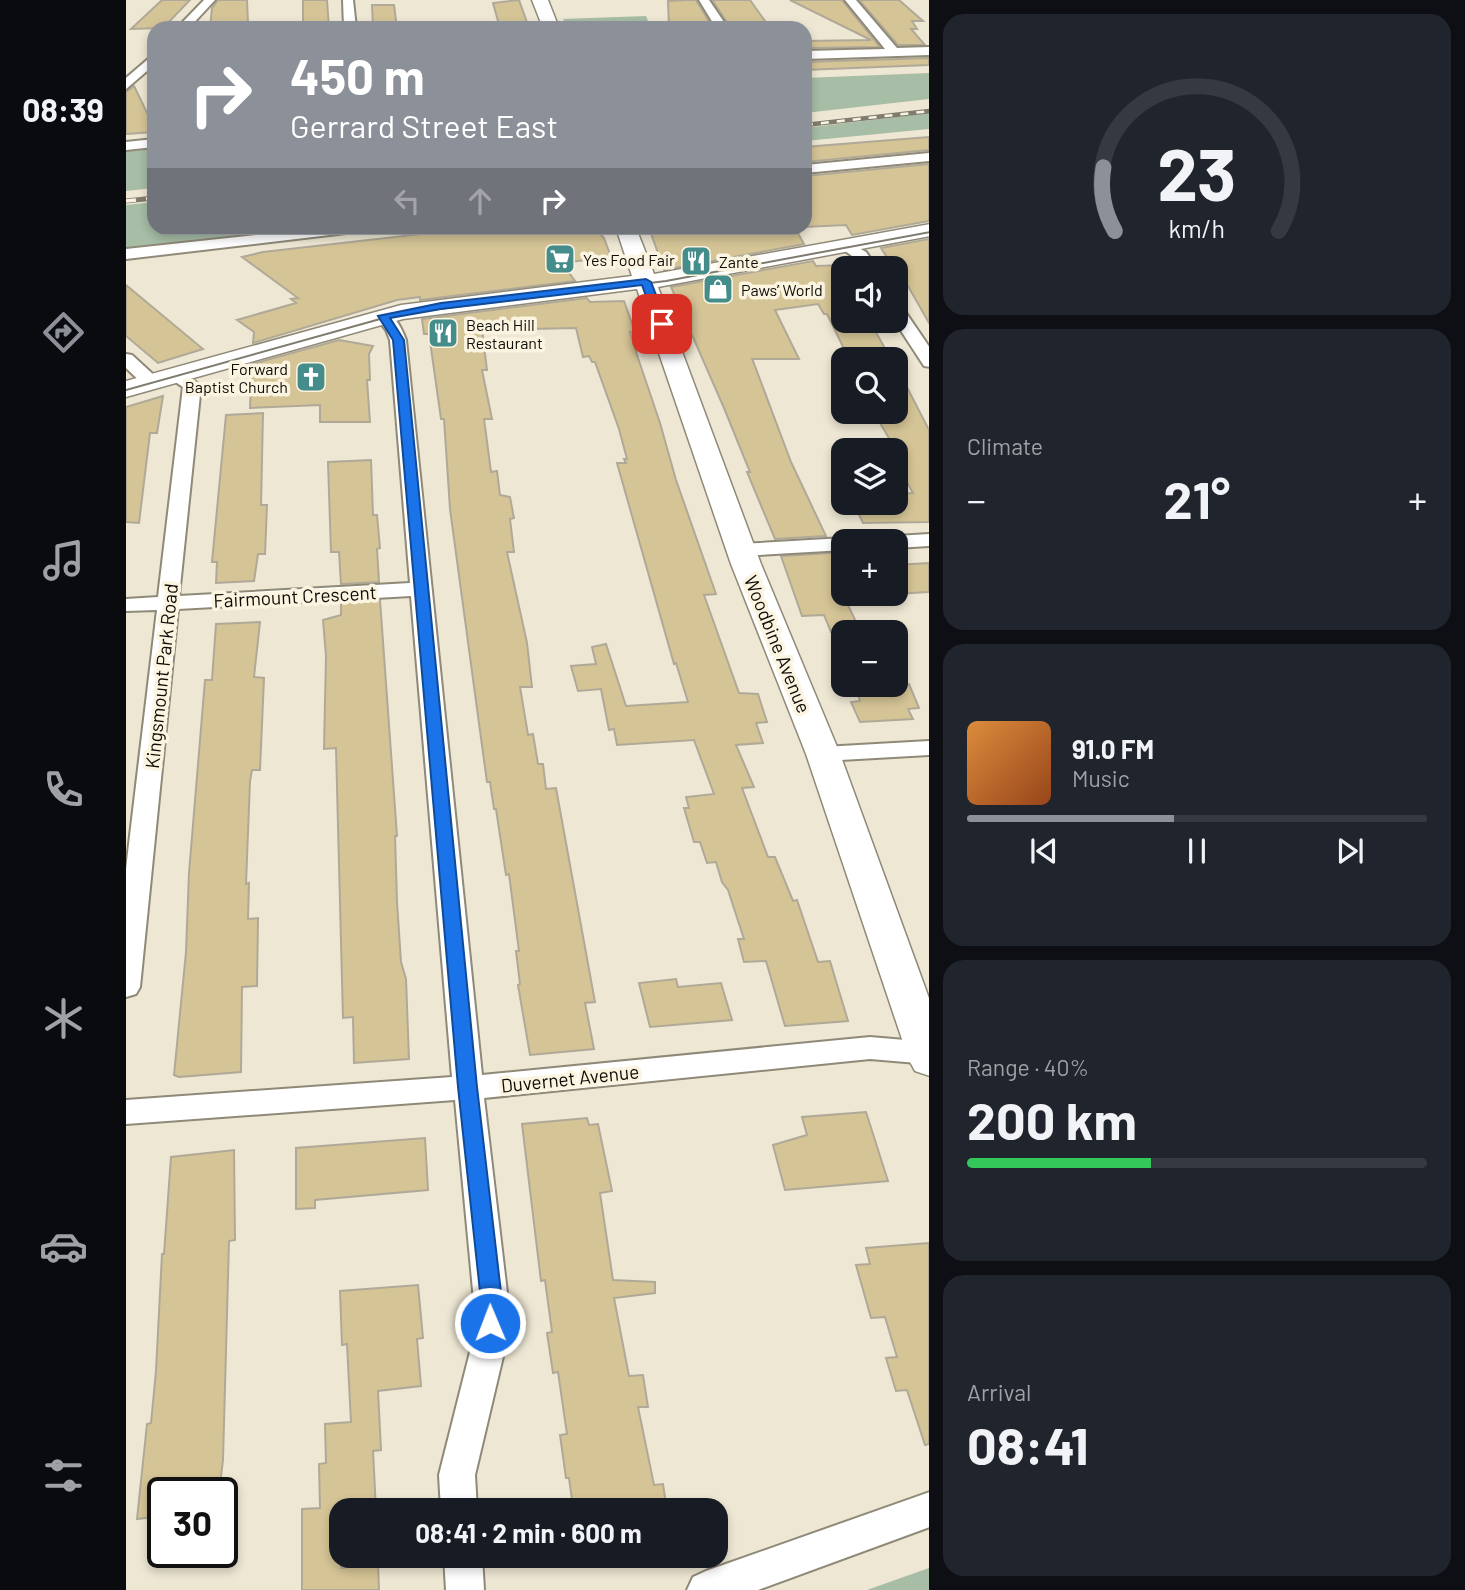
<!DOCTYPE html>
<html lang="en">
<head>
<meta charset="utf-8">
<style>
  :root { --surface:#171b24; --page:#20242c; --text:#f1f3f6; --muted:#9ea1a6; --line:#363941; --accent:#8c9099 }
  body { margin:0; font-family:Barlow,sans-serif; background:var(--page); color:var(--text); height:100vh; display:flex; flex-direction:column; font-size:26px; white-space:nowrap }
  * { box-sizing:border-box; margin:0 }
  p { font-size:23px; color:var(--muted) }
  .icon { flex:none; width:38px; height:38px; fill:none; stroke:currentColor; stroke-width:2; stroke-linecap:round; stroke-linejoin:round }
  .map { position:relative; flex:1; overflow:hidden }
  .sheet { display:flex; flex-direction:column; gap:14px; padding:14px; background:#0d0f14; width:536px }
  .sheet>* { flex:none }
  .guide { position:absolute; left:21px; top:21px; width:665px; height:214px; border-radius:21px; box-shadow:0 4px 10px #0003; background:#8c9099; color:#fff; overflow:hidden }
  .controls { position:absolute; left:705px; top:256px; display:grid; gap:14px }
  .controls a { display:grid; place-items:center; width:77px; height:77px; border-radius:14px; background:var(--surface); box-shadow:0 4px 10px #0003; font-size:35px }
  .speed { position:absolute; left:21px; top:1477px; display:flex; gap:14px; font-size:35px; font-weight:700; text-align:center }
  .speed>* { display:grid; place-content:center; width:91px; height:91px; border-radius:50%; background:var(--surface); box-shadow:0 4px 10px #0003; line-height:1 }
  .speed .limit { border:4px solid #111; border-radius:10px; background:#fff; color:#111 }
  .pin { position:absolute; display:grid; place-items:center; width:60px; height:60px; color:#fff; margin:-30px; border-radius:14px; box-shadow:0 4px 10px #0006 }
  .me { position:absolute; width:77px; margin:-38px; rotate:359deg; stroke-linejoin:round; filter:drop-shadow(0 0 5px #0008) }
  .turn { display:flex; align-items:center; gap:24px; height:147px; padding:0 28px; font-size:32px }
  .turn .icon { width:91px; height:91px; stroke-width:2.5 }
  .turn b { display:block; font-size:49px; line-height:60px }
  .lanes { display:flex; align-items:center; height:66px; padding:0 28px; background:#0003; justify-content:center; gap:35px; direction:ltr }
  .lanes .off { opacity:.35 }
  .big { font-size:52px; font-weight:700; line-height:1.1 }
  .sheet .tile { flex:1; display:flex; flex-direction:column; justify-content:center; gap:10px; min-width:0; padding:0 24px; border-radius:21px; background:var(--page) }
  .sheet .dial { align-items:center; gap:0 }
  .dial svg { height:182px; overflow:visible; fill:none; stroke:var(--line); stroke-width:7; stroke-linecap:round; text-anchor:middle }
  .dial text { fill:var(--text); stroke:none }
  .song { display:flex; align-items:center; gap:21px }
  .cover { width:84px; height:84px; border-radius:10px; background:linear-gradient(135deg,hsl(30 70% 55%),hsl(20 70% 35%)) }
  .played { height:7px; border-radius:4px; background:linear-gradient(90deg,var(--accent) 45%,var(--line) 45%) }
  .keys { display:flex; justify-content:space-around; direction:ltr }
  .heat { display:flex; justify-content:space-between; align-items:center; font-size:38px; direction:ltr }
  .charge { height:10px; border-radius:5px; background:linear-gradient(90deg,#34c759 40%,var(--line) 0) }
  .trip { position:absolute; left:203px; top:1498px; width:399px; height:70px; border-radius:21px; background:var(--surface); box-shadow:0 4px 10px #0003; font-weight:700; line-height:70px; text-align:center }
  main { display:flex; flex:1; min-height:0 }
  .dock { display:flex; flex-direction:column; width:126px; justify-content:space-around; align-items:center; background:#090b0e; color:var(--muted) }
  .dock .icon { width:49px; height:49px }
  .dock .selected { color:var(--accent) }
  .dock b { font-size:32px; color:var(--text) }
  .map>svg:first-child { display:block }
  .green { fill:#a7bda6 }
  .building { fill:#d5c496; stroke:#b0a997; stroke-width:2 }
  .lines { fill:none; stroke-linecap:round; stroke-linejoin:round }
  .minor-casing { stroke:#8f8977; stroke-width:4 }
  .secondary-casing { stroke:#8f8977; stroke-width:3 }
  .minor { fill:#fff; fill-rule:evenodd }
  .secondary { fill:#fff; fill-rule:evenodd }
  .tram { stroke:#7f7b6e; stroke-width:2 }
  .rail-far1-casing { stroke:#7f7b6e; stroke-width:4.5 }
  .rail-casing { stroke:#7f7b6e; stroke-width:5 }
  .rail-far1 { stroke:#fbf4e1; stroke-width:2.5; stroke-dasharray:8; stroke-linecap:butt }
  .rail { stroke:#fbf4e1; stroke-width:3.5; stroke-dasharray:10; stroke-linecap:butt }
  .route { fill:#1a73e8; stroke:#114b97; stroke-width:2 }
  .labels { text-anchor:middle; dominant-baseline:central; stroke-width:7; stroke-linejoin:round; paint-order:stroke }
  .far-poi-label { font-size:16px; fill:#0e0c06; stroke:#fbf4e1; text-anchor:start }
  .street-label { font-size:19px; fill:#0e0c06; stroke:#fbf4e1 }
</style>
</head>
<body>
<main>
<nav class="dock">
<b>08:39</b>
<svg class="icon selected" aria-label="directions" viewBox="0 0 24 24"><path d="M12 3l9 9-9 9-9-9zM9 14v-3h6M13 9l2 2-2 2"/></svg>
<svg class="icon" aria-label="music" viewBox="0 0 24 24"><path d="M9 18V5l10-2v13"/><circle cx="6" cy="18" r="3"/><circle cx="16" cy="16" r="3"/></svg>
<svg class="icon" aria-label="phone" viewBox="0 0 24 24"><path d="M5 4h4l2 5-3 2q2 4 5 5l2-3 5 2v4C11 20 4 13 5 4z"/></svg>
<svg class="icon" aria-label="climate" viewBox="0 0 24 24"><path d="M12 3v18M4 7l16 10M4 17L20 7"/></svg>
<svg class="icon" aria-label="car" viewBox="0 0 24 24"><path d="M5 17H2v-5l4-1 3-4h7l3 4 3 1v5h-3M9 17h6M6 11h13"/><circle cx="7" cy="17" r="2"/><circle cx="17" cy="17" r="2"/></svg>
<svg class="icon" aria-label="filters" viewBox="0 0 24 24"><path d="M4 7h16M4 17h16"/><circle cx="9" cy="7" r="2"/><circle cx="15" cy="17" r="2"/></svg>
</nav>
<div class="map">
<svg width="804" height="1590" viewBox="0 0 804 1590">
  <rect width="100%" height="100%" fill="#eee7d4"/>
  <path class="green" d="M520,16L525,28H441L437,19Z
    M803,73V99L679,113V78Z
    M803,113V129L679,141V128Z
    M28,146V188L0,191V149Z
    M28,202V228H178L0,248V205Z
    M803,1568V1590H741Z"/>
  <path class="building" d="M36,0H64L37,28L5,29Z
    M92,0H121L122,22L115,24V28H84L86,8Z
    M177,0H201L203,28H177Z
    M393,0L403,28H374L367,3Z
    M561,0H570L587,28H543L542,1Z
    M586,0H624L644,28H605Z
    M664,0H716L754,47L679,48V41L745,40Z
    M733,0H773L797,21H786L791,29H785L799,45H772Z
    M246,5H268L271,28H247Z
    M803,58V65L679,70V62Z
    M8,86L28,127V132L0,134V92Z
    M803,137V150L679,162V147Z
    M803,164V221L726,235L720,225L679,227V185H683L679,176Z
    M348,228H469L478,238L485,257L436,263L449,281L294,300V297L271,300L127,343L128,332L111,320L170,303L165,299L172,298L116,257L137,252Z
    M523,228H669L678,244L538,270Z
    M803,239V323L774,272L771,273L755,248Z
    M687,261L690,266L718,265V320H743L765,359H723L701,314H698L692,304L649,310L673,359H626L627,361L665,462L700,536L649,539L621,472H624L598,408L545,287Z
    M0,285L77,349L32,363L0,336Z
    M461,298L464,302L498,301L509,332H504L512,358L534,423L550,480L590,594L578,595L613,693L632,694L641,722L630,723L637,743L610,745L628,787L616,788L642,857H649L667,901L671,900L692,962L704,961L722,1021L659,1026L640,961L618,962L612,939H618L602,890L596,882L590,862L581,863L574,842H568L558,808H563L560,797L588,794L568,740L491,745L488,729L483,730L475,689L452,691L445,666L470,664L466,647L480,644L500,706L562,702L550,663L548,664L491,463H500L498,459H501L493,429L469,362H466L463,356L457,357L450,328L356,330L361,370H356L366,419H358L365,472L371,471L374,495L384,497L388,518L384,519L388,552H381L401,643L406,687H394L402,735L407,734L412,764H417L420,789L430,788L469,1002L459,1003L468,1049L404,1055L392,985L394,984L390,951H393L383,874L380,875L370,809H368L364,782H361L355,738L324,509L318,419H315L303,334H298L296,319Z
    M213,340L247,346L243,354L244,380H241L244,422H194V405L124,408L126,364Z
    M770,366L803,430V522L737,523L728,504L770,502V494L787,493L770,462V450L751,418H757L753,411H770Z
    M37,396L31,433H24L13,523L0,522V407Z
    M137,413L135,505H141L139,554H132L128,581L90,583L91,562H86L100,415Z
    M245,460L247,515H251L254,548L251,549L253,582L215,584L213,552H205L202,462Z
    M707,553L716,574H707L735,632H705L698,615L676,616L655,556Z
    M803,563V592L770,594V565Z
    M254,600L271,836H269L271,902L275,962L280,979L283,1059L228,1063L227,1017L217,1018L210,748L198,749L200,656L197,620L215,615V603Z
    M134,622L128,677L138,678L134,770H126L124,781L120,884L123,883L122,919L132,918L131,986L116,987L115,1072L53,1077L48,1075L60,952L63,873L79,680H86L90,624Z
    M728,684H783L793,708L782,709L787,719L734,722L725,702L734,701Z
    M550,979L552,987L595,983L606,1020L524,1027L513,983Z
    M740,1112L762,1181L659,1190L647,1145L681,1135L676,1117Z
    M461,1118L463,1125L472,1124L486,1191L474,1193L487,1280L529,1282V1293L488,1298L503,1376L517,1375L522,1407H512L528,1485L537,1484L541,1510H456L455,1506L447,1507L443,1478H440L434,1435L441,1434L432,1372L427,1373L421,1333L426,1332L419,1280L415,1281L396,1124Z
    M299,1138L302,1190L189,1200V1208L170,1209V1148Z
    M108,1150L109,1240L103,1241L97,1460L93,1493H37V1516L11,1519L21,1424L25,1423L30,1371L36,1254H38L45,1157Z
    M803,1243V1444L799,1445L781,1390L770,1391L760,1358L771,1357L759,1317L745,1318L730,1265L744,1264L740,1248Z
    M292,1285L297,1338L291,1339L295,1386L252,1391L255,1450L247,1451L250,1510H215V1568L252,1564L253,1590H176V1509L194,1508L193,1464L200,1463L199,1424L225,1422L221,1344L216,1345L214,1291Z"/>
  <g class="lines">
    <g class="minor-casing">
      <path id="minor" d="M78,0H89L63,28H51Z
        M217,0H227L230,28H218Z
        M573,0H583L602,28H590Z
        M719,0H730L771,48L804,47V55L679,59V51L759,49Z
        M28,54V65L0,89V78Z
        M28,139V147L0,150V142Z
        M804,153V161L679,173V165Z
        M194,228H236L229,232L0,259V249Z
        M720,241L740,252L751,268H735L729,258L712,246Z
        M770,305L776,307L804,348V367L798,366L768,320Z
        M257,311C269,314 276,329 280,340L356,1075L744,1037L804,1042V1064L744,1059L358,1098L382,1301L380,1344L349,1475L351,1510H315L313,1475L346,1344L348,1301L329,1100L0,1124V1100L326,1077L285,596L52,609L14,987L10,994L0,997V869L31,610L0,611V599L32,597L57,387L39,375L48,370L75,385L53,596L284,583L264,340L260,330L249,316Z
        M0,354L6,355L31,378L34,382L31,386H19L0,368Z
        M804,534V546L770,548V541H761L770,536Z
        M718,538L726,541H718V550L615,556L608,554L605,550L608,546L615,544Z
        M804,741V755L697,761L689,759L685,754L689,749L697,747Z
        M804,1492V1527L632,1590H561L567,1577L580,1571Z
        M318,1556H356L358,1590H320Z"/>
    </g>
    <g class="secondary-casing">
      <path id="secondary" d="M406,0H422L433,28H417Z
        M804,224V236L532,287L635,564L714,754L804,1001V1076L789,1071L783,1060L680,754L605,564L511,289L277,319L0,397V381L275,305L506,276L490,228H510L528,274Z"/>
    </g>
    <use href="#minor" class="minor"/>
    <use href="#secondary" class="secondary"/>
    <path class="tram" d="M0,390L272,314L540,281L804,232"/>
    <g class="rail-far1-casing">
      <path id="rail-far1" d="M679,125L804,111"/>
    </g>
    <g class="rail-casing">
      <path id="rail" d="M0,201L28,198"/>
    </g>
    <use href="#rail-far1" class="rail-far1"/>
    <use href="#rail" class="rail"/>
  </g>
  <path class="route" d="M520,279L525,282L541,324L540,326L530,324L516,285L315,309L264,318L278,340L351,1087L376,1301L375,1323L372,1330L364,1333L357,1330L353,1323L355,1301L332,1087L267,340L252,316L315,303Z"/>
  <defs>
    <g id="supermarket-square" transform="scale(1.575)"><rect x="-9" y="-9" width="18" height="18" rx="4" fill="#458d8b" stroke="#fbf4e1"/><path d="M-6-5.5h2.5l.6 2H6L4.5 2H-2.5L-4.4-4H-6ZM-1.5 3.2a1.3 1.3 0 1 0 .1 0ZM3 3.2a1.3 1.3 0 1 0 .1 0Z" fill="#fff"/></g>
    <g id="restaurant-square" transform="scale(1.575)"><rect x="-9" y="-9" width="18" height="18" rx="4" fill="#458d8b" stroke="#fbf4e1"/><path d="M-5-6h1v4h1v-4h1v4h1v-4h1v5L-1.5 .5V6h-2V.5L-5-1ZM5-6V6H3V1.5H1.5Q1.5-4 5-6Z" fill="#fff"/></g>
    <g id="shop-square" transform="scale(1.575)"><rect x="-9" y="-9" width="18" height="18" rx="4" fill="#458d8b" stroke="#fbf4e1"/><path d="M-5-2.5h2.3a2.7 3.5 0 0 1 5.4 0H5L5.5 6h-11ZM-1.5-2.5h3a1.5 2.3 0 0 0-3 0Z" fill="#fff"/></g>
    <g id="church-square" transform="scale(1.575)"><rect x="-9" y="-9" width="18" height="18" rx="4" fill="#458d8b" stroke="#fbf4e1"/><path d="M-1.2-6h2.4v3.5h3.3v2.4h-3.3V6h-2.4V-.1h-3.3v-2.4h3.3Z" fill="#fff"/></g>
  </defs>
  <g fill-rule="evenodd">
    <use href="#supermarket-square" x="434" y="259"/>
    <use href="#restaurant-square" x="570" y="261"/>
    <use href="#shop-square" x="592" y="289"/>
    <use href="#restaurant-square" x="317" y="333"/>
    <use href="#church-square" x="185" y="377"/>
  </g>
  <g class="labels">
    <g class="far-poi-label">
      <text x="457" y="259">Yes Food Fair</text>
      <text x="593" y="261">Zante</text>
      <text x="615" y="289">Paws’ World</text>
      <text x="340" y="324">Beach Hill<tspan x="340" dy="18">Restaurant</tspan></text>
      <text x="162" y="368" text-anchor="end">Forward<tspan x="162" dy="18">Baptist Church</tspan></text>
    </g>
    <g class="street-label">
      <text transform="translate(169 596) rotate(-3)">Fairmount Crescent</text>
      <text transform="translate(652 644) rotate(68)">Woodbine Avenue</text>
      <text transform="translate(35 676) rotate(-84)">Kingsmount Park Road</text>
      <text transform="translate(444 1078) rotate(-6)">Duvernet Avenue</text>
    </g>
  </g>
</svg>
<div class="controls">
<a><svg class="icon" aria-label="sound" viewBox="0 0 24 24"><path d="M4 9h4l5-4v14l-5-4H4zM17 9q2 3 0 6"/></svg></a>
<a><svg class="icon" aria-label="search" viewBox="0 0 24 24"><circle cx="10" cy="10" r="6"/><path d="M15 15l6 6"/></svg></a>
<a><svg class="icon" aria-label="layers" viewBox="0 0 24 24"><path d="M12 4l9 5-9 5-9-5zM3 14l9 5 9-5"/></svg></a>
<a>+</a>
<a>−</a>
</div>
<div class="speed"><div class="limit">30</div></div>
<div class="pin" style="left:536px;top:324px;background:#d93025"><svg class="icon" aria-label="arrive" viewBox="0 0 24 24"><path d="M6 21V4h12l-3 4 3 4H6"/></svg></div>
<svg class="me" style="left:364px;top:1323px" viewBox="-20 -20 40 40"><circle r="17" fill="#1a73e8" stroke="#fff" stroke-width="3"/><path d="M0-11L8 9 0 5-8 9z" fill="#fff"/></svg>
<div class="trip">08:41 · 2 min · 600 m</div>
<div class="guide">
<div class="turn"><svg class="icon" aria-label="right" viewBox="0 0 24 24"><path d="M7 20v-9h11M14 6l5 5-5 5"/></svg><div><b>450 m</b>Gerrard Street East</div></div>
<div class="lanes"><svg class="icon off" aria-label="left" viewBox="0 0 24 24"><path d="M17 20v-9H6M10 6l-5 5 5 5"/></svg><svg class="icon off" aria-label="ahead" viewBox="0 0 24 24"><path d="M12 20V5M6 11l6-6 6 6"/></svg><svg class="icon" aria-label="right" viewBox="0 0 24 24"><path d="M7 20v-9h11M14 6l5 5-5 5"/></svg></div>
</div>
</div>
<section class="sheet">
<div class="tile dial"><svg viewBox="0 0 100 80">
<path d="M14 69A42 42 0 1 1 86 69"/>
<path d="M14 69A42 42 0 0 1 9 41" stroke="#8c9099"/>
<text x="50" y="56" font-size="32" font-weight="700">23</text>
<text x="50" y="72" font-size="11">km/h</text>
</svg></div>
<div class="tile"><p>Climate</p>
<div class="heat"><a>−</a><b class="big">21°</b><a>+</a></div>
</div>
<div class="tile">
<div class="song"><i class="cover"></i><div><b>91.0 FM</b><p>Music</p></div></div>
<div class="played"></div>
<div class="keys"><svg class="icon" aria-label="previous" viewBox="0 0 24 24"><path d="M18 5L8 12l10 7zM5 5v14"/></svg><svg class="icon" aria-label="pause" viewBox="0 0 24 24"><path d="M8 5v14M16 5v14"/></svg><svg class="icon" aria-label="next" viewBox="0 0 24 24"><path d="M6 5l10 7-10 7zM19 5v14"/></svg></div>
</div>
<div class="tile"><p>Range · 40%</p><b class="big">200 km</b><div class="charge"></div></div>
<div class="tile"><p>Arrival</p><b class="big">08:41</b></div>
</section>
</main>
</body>
</html>
